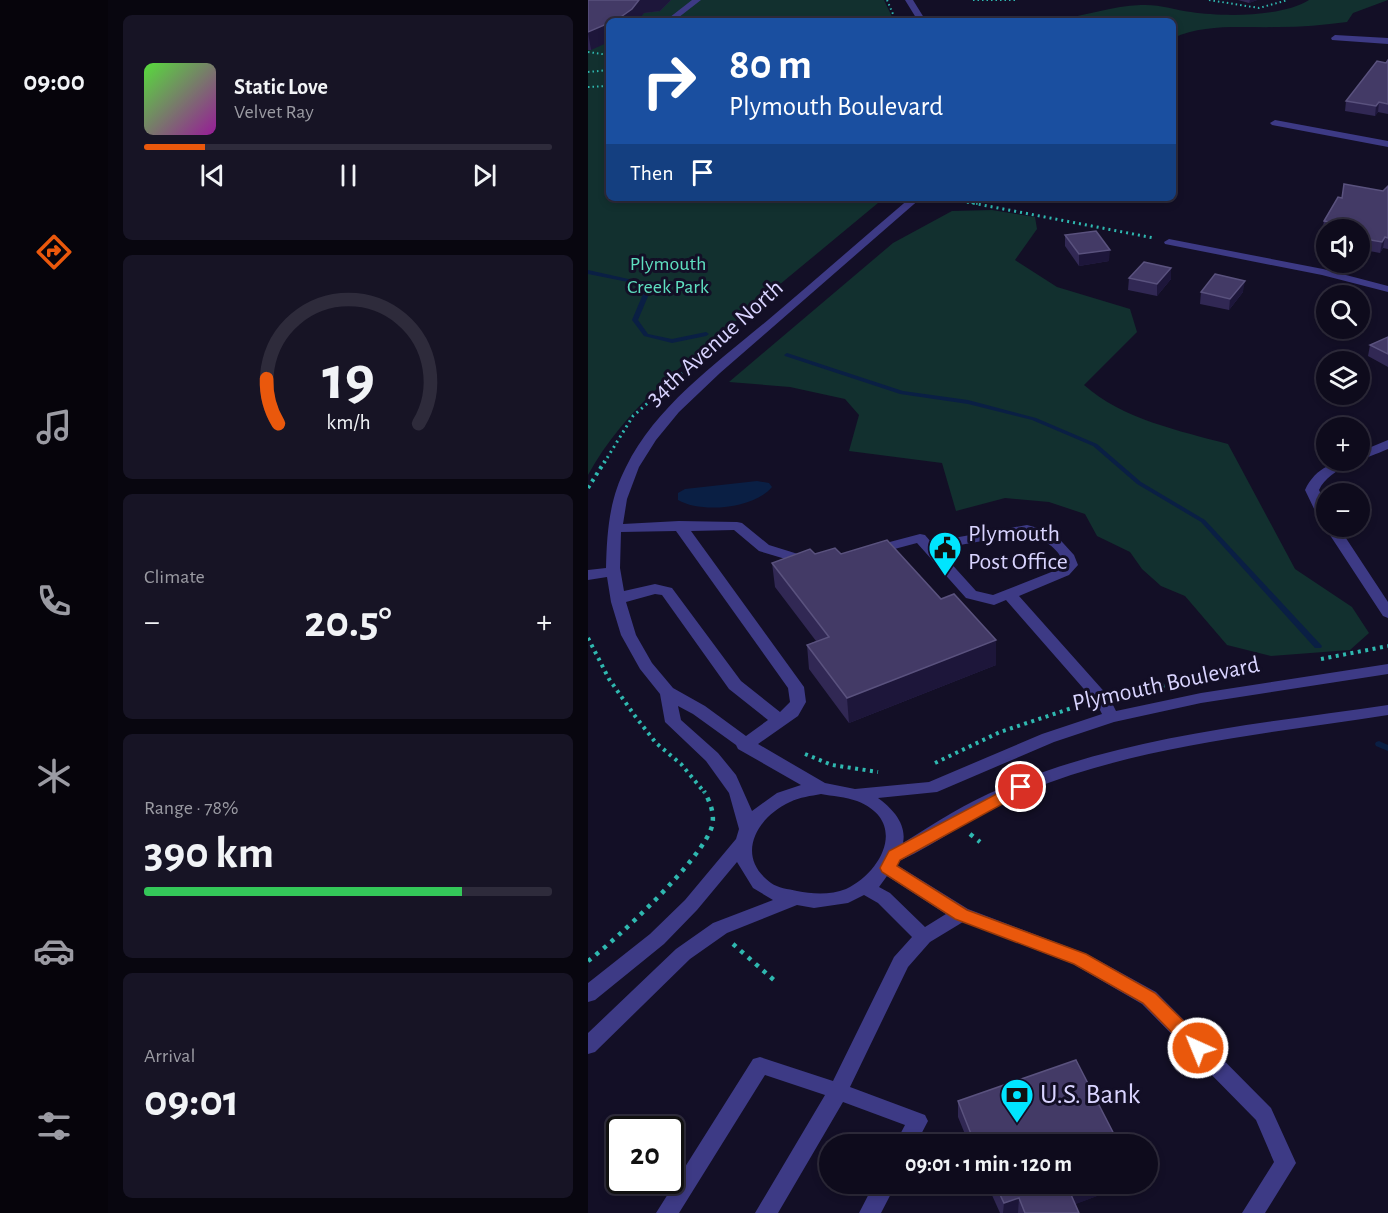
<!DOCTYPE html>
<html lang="en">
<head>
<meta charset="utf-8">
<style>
  :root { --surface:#0e0b1c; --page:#171425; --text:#f1f3f6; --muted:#9b9ba3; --line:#2e2b3b; --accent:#ea580c }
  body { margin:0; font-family:"Alegreya Sans",sans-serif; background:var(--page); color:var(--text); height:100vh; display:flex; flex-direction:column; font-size:22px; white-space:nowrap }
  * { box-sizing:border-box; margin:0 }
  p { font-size:20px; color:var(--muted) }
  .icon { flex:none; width:33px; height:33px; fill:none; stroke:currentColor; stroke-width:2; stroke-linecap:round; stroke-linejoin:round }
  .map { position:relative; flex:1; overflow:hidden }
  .drawer { display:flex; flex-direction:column; gap:15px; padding:15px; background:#08060f; width:480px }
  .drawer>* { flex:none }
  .top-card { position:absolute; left:18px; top:18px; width:570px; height:183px; border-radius:9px; box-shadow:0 3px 9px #0003,0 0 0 2px var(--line); background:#1a4fa0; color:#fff; overflow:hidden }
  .buttons { position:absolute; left:728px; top:219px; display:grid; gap:12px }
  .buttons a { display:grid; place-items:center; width:54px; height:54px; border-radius:50%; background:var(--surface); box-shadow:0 3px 9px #0003,0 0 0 2px var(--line); font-size:30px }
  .speed { position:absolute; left:18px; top:1116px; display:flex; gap:12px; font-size:30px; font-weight:700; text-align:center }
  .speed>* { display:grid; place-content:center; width:78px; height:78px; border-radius:50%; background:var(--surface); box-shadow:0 3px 9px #0003,0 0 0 2px var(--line); line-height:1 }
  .speed .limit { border:3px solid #111; border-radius:9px; background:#fff; color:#111 }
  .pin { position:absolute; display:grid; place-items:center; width:51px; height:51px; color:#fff; margin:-26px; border:3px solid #fff; border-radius:50%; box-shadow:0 2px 6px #0007 }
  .me { position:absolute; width:66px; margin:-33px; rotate:316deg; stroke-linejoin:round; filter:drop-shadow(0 0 4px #0008) }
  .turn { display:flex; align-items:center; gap:21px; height:126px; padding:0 24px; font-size:27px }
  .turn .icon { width:78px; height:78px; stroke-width:2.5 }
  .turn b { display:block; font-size:42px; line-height:51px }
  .then { display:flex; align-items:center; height:57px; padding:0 24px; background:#0003; gap:12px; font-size:22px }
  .big { font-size:45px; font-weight:700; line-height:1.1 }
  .drawer .tile { flex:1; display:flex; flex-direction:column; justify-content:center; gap:9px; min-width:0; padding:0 21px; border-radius:9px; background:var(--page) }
  .drawer .dial { align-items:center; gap:0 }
  .dial svg { height:156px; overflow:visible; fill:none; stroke:var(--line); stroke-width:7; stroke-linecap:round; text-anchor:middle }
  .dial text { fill:var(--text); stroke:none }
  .song { display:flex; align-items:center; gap:18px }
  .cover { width:72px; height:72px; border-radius:9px; background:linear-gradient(135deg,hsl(110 70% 55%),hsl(300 70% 35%)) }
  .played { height:6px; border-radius:3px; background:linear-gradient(90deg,var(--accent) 15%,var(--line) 15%) }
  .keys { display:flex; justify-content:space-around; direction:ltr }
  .heat { display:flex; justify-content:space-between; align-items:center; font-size:33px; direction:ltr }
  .charge { height:9px; border-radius:4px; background:linear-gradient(90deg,#34c759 78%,var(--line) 0) }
  .trip { position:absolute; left:231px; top:1134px; width:339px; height:60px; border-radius:30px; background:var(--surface); box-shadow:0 3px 9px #0003,0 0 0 2px var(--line); font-weight:700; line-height:60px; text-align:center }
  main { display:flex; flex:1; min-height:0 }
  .dock { display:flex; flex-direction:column; width:108px; justify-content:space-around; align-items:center; background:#06040b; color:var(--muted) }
  .dock .icon { width:42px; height:42px }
  .dock .active { color:var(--accent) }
  .dock b { font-size:27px; color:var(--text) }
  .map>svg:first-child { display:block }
  .green { fill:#12302f }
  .water { fill:#0a1f44 }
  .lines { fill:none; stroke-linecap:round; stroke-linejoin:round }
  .stream { fill:#0a1f44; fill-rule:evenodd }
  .path-far3 { stroke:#2fb8b0; stroke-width:2; stroke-dasharray:1.5 3; stroke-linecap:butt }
  .path-far2 { stroke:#2fb8b0; stroke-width:3; stroke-dasharray:2 4; stroke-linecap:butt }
  .path-far1 { stroke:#2fb8b0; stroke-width:4; stroke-dasharray:3 4.5; stroke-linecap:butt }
  .path { stroke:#2fb8b0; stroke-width:4.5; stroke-dasharray:4 6; stroke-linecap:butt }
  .minor { fill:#3d3a85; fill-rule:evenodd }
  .wall { fill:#312854 }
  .shaded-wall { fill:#1d163a }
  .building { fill:#433a66; stroke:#5a527e; stroke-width:1.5 }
  .route { fill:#ea580c; stroke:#983908; stroke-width:1.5 }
  .labels { text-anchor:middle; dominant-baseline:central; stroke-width:6; stroke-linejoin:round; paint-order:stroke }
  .far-park-label { font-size:20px; fill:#5fe0c0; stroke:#130f26 }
  .street-label { font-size:24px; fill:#d9d4ff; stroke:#130f26 }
  .poi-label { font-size:24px; fill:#d9d4ff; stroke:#130f26; text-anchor:start }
  .near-poi-label { font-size:28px; fill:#d9d4ff; stroke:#130f26; text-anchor:start }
</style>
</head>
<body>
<main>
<nav class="dock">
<b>09:00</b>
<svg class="icon active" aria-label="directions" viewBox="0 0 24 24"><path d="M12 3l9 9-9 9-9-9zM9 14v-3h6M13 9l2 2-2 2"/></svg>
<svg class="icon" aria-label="music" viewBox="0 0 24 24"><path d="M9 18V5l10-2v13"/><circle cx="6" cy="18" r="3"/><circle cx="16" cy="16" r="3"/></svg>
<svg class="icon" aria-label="phone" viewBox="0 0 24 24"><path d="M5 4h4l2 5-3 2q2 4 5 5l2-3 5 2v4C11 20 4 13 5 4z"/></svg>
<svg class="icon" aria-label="climate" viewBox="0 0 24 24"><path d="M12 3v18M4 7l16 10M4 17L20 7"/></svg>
<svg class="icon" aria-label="car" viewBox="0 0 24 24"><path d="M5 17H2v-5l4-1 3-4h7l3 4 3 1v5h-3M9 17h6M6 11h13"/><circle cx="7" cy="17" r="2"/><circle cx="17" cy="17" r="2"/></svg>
<svg class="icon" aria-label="filters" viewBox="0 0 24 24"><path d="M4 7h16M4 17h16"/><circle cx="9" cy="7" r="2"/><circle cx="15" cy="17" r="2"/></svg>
</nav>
<section class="drawer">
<div class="tile">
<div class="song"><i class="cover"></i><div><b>Static Love</b><p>Velvet Ray</p></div></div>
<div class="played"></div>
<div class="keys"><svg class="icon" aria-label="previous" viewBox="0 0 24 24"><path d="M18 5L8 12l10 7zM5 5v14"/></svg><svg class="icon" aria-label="pause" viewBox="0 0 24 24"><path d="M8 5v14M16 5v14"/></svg><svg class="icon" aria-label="next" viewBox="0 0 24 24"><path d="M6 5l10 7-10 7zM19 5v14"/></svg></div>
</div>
<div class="tile dial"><svg viewBox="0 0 100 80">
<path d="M14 69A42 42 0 1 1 86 69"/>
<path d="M14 69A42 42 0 0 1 8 46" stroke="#ea580c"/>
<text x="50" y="56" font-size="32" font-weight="700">19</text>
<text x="50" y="72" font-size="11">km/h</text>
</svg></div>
<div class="tile"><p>Climate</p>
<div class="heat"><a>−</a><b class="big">20.5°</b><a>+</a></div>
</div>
<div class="tile"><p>Range · 78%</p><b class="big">390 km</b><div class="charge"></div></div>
<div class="tile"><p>Arrival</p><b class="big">09:01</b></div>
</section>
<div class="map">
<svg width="800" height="1213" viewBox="0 0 800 1213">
  <rect width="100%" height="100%" fill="#130f26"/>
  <path class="green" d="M0,0H296L306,21H21V198H296C249,237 202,276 155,315C97,363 37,408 0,475Z
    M721,0H800L765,13L759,22C736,25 713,27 690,27C655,28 617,23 585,38V21H462C492,17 524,6 553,5C571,4 587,10 603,12C636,17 694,17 721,0Z
    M404,210L447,217L449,229L427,260L469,287L542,309L549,332L496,385C534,419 592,431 640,444L707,569L764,607L781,633L762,650L683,656L639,645L597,596L573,586L554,569L542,552L509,536L497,514L461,502L417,498L368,511L354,463L261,451L271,415L257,399L202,387L141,382L305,243L364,211Z"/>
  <path class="water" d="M169,481L181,483L184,487C167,508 114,514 90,500V493L97,489Z"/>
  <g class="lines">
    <path class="stream" d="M0,270L54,282L61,294L50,320L60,334L84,339L118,332L121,334L118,336L84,343L56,336L44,320L55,294L50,284L0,274Z
      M199,353L315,391L380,400L448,418L509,444L553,482L617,520L734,646L733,648H727L613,522L549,484L505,446L444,420L380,404L312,394L197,356L196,355Z
      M791,741L800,745V751L788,746L787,744L788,742Z"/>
    <path class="path-far3" d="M299,0L308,21
      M385,0H427
      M621,0L671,8L700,0
      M0,52L21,55
      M0,72L21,70
      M0,87L21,86
      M348,198L390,204"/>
    <path class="path-far2" d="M379,202L566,238
      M16,463L45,416L94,373"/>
    <path class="path-far1" d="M0,488L17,461
      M0,638L21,679L47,716L68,743L93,764L117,793
      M733,659L800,646
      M544,692L590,683
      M217,754L244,765L290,772
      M347,763L412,732L490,706"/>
    <path class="path" d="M382,834L392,842
      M145,944L187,981
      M0,961C29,939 115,859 124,826C127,814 122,802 116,791"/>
    <path class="minor" d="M104,0H113L86,21H77Z
      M317,0H325L338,21H330Z
      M747,35L800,38V44L744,40L743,38Z
      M687,120L800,141V147L684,125L682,123Z
      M322,198H333L132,373L91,412L68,440L51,467L39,499L35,524L91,521L149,522L154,523L181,545L226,559L228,562L221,566L171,551L146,530L103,531L216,687L218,702L210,716L170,744L237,783L267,789L341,782L454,734L514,714L509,704L418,600L406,605L378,598L329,543L284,555L277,551L279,548L332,534L337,535L343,542L439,525L465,532L486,555L490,565L481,575L431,596L521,697L528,711L613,693L800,664V674L613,703L526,722L466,742L349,792L290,798C304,808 319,824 315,843C347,823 379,802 414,788C536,736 671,724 800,705V715C679,734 553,745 439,791C393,810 355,841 311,861L309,865L380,909L499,954L568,992L683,1108L708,1163L677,1213H654L686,1162L668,1120L554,1004L485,964L375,922L342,942L320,967L262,1087L337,1115L340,1121L328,1144H307L317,1125L255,1102L190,1213H167L237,1095L177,1075L91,1213H68L165,1059L172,1057L245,1081L306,957L324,937L290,903L276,895L260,903L226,908L209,905L139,933L102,959L7,1052L0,1054V1033L88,949L125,923L185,900L165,888L149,862L109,910L76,944L7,1000L0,1002V983L62,934L97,900L148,839L151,829L141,793L118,761L77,722L72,694L52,669L33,635L23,602L19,577L0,580V570L18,568C19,532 21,500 38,467C68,406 129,363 180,320C227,280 274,239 322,198ZM88,531L200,688L202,702L192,712L153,681L84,588L67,584L36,591L32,568L33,532ZM439,533C454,538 471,548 476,564L471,569L405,595L388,591L350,549ZM67,594L74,595L141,689L180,720L158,736L117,706L85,688L64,663L48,635L38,602ZM90,706L105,714L148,745L150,749L213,785L189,793L164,811L148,775L130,753L93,720ZM233,794C244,796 258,797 269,801C320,821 295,871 258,889C243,895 224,894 209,891C200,889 190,888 183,883C146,856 169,817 202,802C212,797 223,796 233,794ZM299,876L358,914L337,927L302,893L291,887Z
      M581,239L735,269L800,286V292L734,275L577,244L576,242Z
      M800,440V449C778,459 742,467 731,490L738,505V526H750L800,602V618L795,616L736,526L738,523L731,519L717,490C728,467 747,460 771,460V452Z
      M286,1184H308L293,1213H271Z"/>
  </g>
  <path class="wall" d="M0,0H83L72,11L56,13L3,50H0Z
    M650,0H669L661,3Z
    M800,60V114L790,112L787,116L757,111L758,101Z
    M800,186V249L795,248L792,253L771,249V230H738V233L734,232L736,221L754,198L795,191Z
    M477,235L521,261L491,266L477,246Z
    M541,278L583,279L569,296L540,290Z
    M613,292H655L641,310L612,304Z
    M800,337V367L780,356L782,345Z
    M227,554H253L353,599L408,640V665L261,723L221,669L219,645L228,641L187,587L184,563Z
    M370,1101L531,1144H381L370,1117Z
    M399,1184H541L487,1204L491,1213H412Z"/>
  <path class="shaded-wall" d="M51,0H83L72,11L56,13L50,21H27Z
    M662,0H669L661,3Z
    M21,23V42L3,50L0,32Z
    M791,102L790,112L787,116L788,106Z
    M797,237L795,248L792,253L794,242Z
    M522,250L521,261L491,266V254Z
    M583,268V279L569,296V284Z
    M657,281L655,292L641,310L642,299Z
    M408,640V665L261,723L259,698Z
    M499,1184H541L480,1207L481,1190Z
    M431,1198L430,1213H415L416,1203Z"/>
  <path class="building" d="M0,0H51L44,9L27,21H21V23L0,32Z
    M800,60V104L791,102L788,106L758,101L789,61L798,63Z
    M756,184L795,191L800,186V238L797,237L794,242L771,238L776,229L736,221L750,197L754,198Z
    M508,231L522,250L491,254L477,235Z
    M556,262L583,268L569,284L541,278Z
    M627,274L657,281L642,299L613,292Z
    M800,337V354L782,345Z
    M299,540L353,599L366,594L408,640L259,698L219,645L241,637L184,563L222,549L227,554L247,548L253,554Z
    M488,1060L531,1144H387L370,1101Z
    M407,1184H499L481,1190L491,1213H437L431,1198L416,1203Z"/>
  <path class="route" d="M433,781L441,787L438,791L312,860L309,866L379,910L498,954L567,993L617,1042L619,1048L617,1053L610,1055L604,1053L555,1003L486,964L367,919L294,872L292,868L301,851Z"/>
  <defs>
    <g id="civic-pin" transform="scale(1.725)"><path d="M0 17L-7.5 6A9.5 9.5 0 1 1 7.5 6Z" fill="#00e5ff" stroke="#130f26"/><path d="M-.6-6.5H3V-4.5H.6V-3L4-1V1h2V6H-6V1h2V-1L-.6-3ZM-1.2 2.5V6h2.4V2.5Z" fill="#111"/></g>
    <g id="bank-pin" transform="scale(1.725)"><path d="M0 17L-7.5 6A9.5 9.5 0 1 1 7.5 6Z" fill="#00e5ff" stroke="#130f26"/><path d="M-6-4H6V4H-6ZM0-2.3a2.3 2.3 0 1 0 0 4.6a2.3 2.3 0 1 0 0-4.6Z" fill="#111"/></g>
  </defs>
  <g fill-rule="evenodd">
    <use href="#civic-pin" x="357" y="548"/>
    <use href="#bank-pin" x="429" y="1095"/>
  </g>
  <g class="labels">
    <g class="far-park-label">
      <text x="80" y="264">Plymouth<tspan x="80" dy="23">Creek Park</tspan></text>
    </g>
    <g class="street-label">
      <text transform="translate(127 343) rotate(-42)">34th Avenue North</text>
      <text transform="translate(578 684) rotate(-12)">Plymouth Boulevard</text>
    </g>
    <g class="poi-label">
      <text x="380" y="534">Plymouth<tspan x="380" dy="28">Post Office</tspan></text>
    </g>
    <g class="near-poi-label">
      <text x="452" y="1095">U.S. Bank</text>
    </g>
  </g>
</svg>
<div class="buttons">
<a><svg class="icon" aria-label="sound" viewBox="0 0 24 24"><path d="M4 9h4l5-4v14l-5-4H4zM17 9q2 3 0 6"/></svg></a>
<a><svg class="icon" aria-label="search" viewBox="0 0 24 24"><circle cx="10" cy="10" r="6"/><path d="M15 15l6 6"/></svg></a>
<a><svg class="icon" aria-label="layers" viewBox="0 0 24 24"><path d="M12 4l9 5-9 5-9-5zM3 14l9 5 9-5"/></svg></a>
<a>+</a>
<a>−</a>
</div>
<div class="speed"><div class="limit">20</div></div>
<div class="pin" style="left:433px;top:787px;background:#d93025"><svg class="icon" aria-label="arrive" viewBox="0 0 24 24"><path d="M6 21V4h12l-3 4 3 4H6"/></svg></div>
<svg class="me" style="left:610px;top:1048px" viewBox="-20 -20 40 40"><circle r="17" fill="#ea580c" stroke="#fff" stroke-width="3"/><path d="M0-11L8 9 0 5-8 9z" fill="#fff"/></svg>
<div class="trip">09:01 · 1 min · 120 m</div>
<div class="top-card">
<div class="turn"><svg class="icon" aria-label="right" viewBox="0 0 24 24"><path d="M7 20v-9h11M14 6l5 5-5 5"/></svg><div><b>80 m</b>Plymouth Boulevard</div></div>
<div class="then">Then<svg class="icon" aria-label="arrive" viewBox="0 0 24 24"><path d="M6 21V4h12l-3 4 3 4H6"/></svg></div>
</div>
</div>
</main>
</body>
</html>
